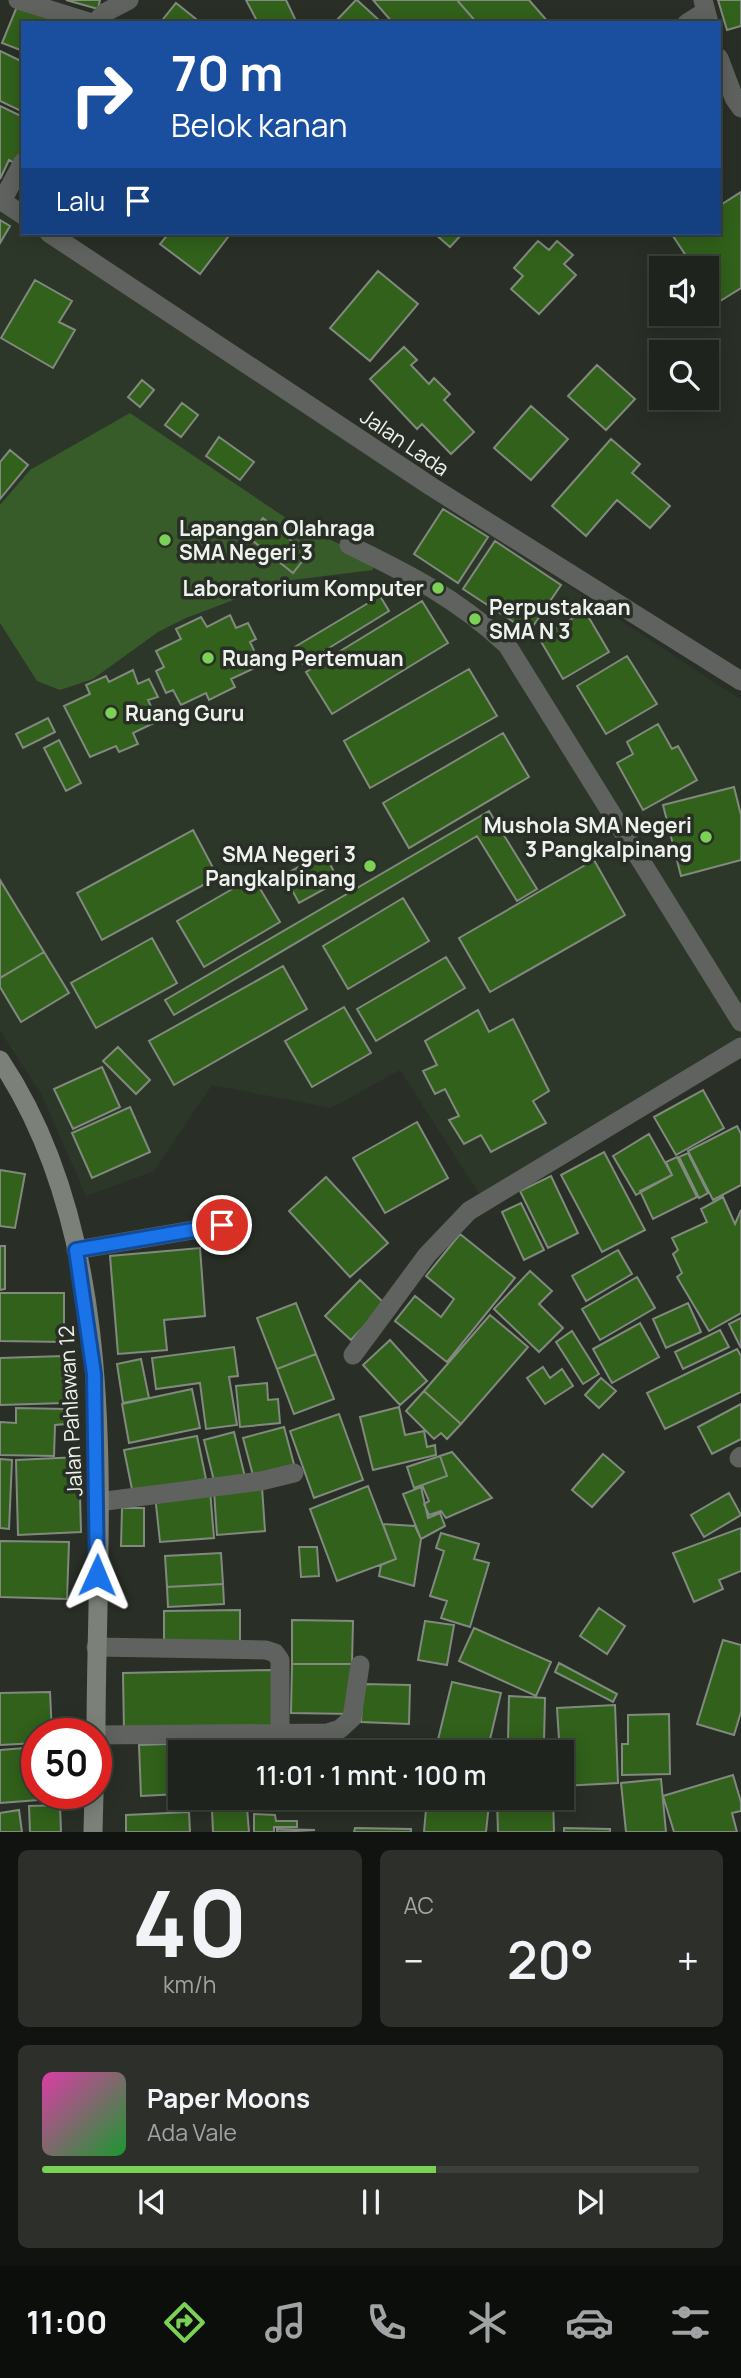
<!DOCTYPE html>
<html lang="id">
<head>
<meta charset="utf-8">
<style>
  :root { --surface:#1f231d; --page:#2c2f2a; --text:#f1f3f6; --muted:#a1a4a4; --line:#3c403b; --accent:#7bd155 }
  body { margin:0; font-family:Manrope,sans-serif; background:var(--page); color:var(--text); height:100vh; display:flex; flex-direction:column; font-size:26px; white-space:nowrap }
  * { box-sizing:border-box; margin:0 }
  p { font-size:23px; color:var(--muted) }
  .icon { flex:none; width:38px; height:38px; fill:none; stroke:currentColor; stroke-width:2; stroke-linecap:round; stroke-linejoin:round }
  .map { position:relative; height:1832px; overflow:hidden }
  .side { display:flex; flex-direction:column; gap:18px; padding:18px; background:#111310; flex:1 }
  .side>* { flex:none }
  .top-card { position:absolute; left:21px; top:21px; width:700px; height:214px; border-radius:0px; box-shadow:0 4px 18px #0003,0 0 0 2px var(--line); background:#1a4fa0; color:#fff; overflow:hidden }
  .controls { position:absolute; left:649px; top:256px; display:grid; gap:14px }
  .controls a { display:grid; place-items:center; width:70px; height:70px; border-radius:0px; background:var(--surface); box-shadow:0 4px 18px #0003,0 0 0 2px var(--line); font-size:35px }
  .speed { position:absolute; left:21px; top:1718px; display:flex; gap:14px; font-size:35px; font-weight:700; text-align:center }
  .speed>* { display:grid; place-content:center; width:91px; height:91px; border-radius:50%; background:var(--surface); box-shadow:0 4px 18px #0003,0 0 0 2px var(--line); line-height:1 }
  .speed .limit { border:10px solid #d22; background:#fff; color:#111 }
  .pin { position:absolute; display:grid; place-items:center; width:60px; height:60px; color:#fff; margin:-30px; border:4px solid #fff; border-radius:50%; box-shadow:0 2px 7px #0007 }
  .me { position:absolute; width:77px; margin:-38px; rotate:1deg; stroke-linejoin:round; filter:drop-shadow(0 0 5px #0008) }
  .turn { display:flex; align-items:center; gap:24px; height:147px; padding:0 35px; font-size:32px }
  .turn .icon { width:91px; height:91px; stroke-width:2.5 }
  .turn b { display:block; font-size:49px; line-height:60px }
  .then { display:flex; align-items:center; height:66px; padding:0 35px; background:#0003; gap:14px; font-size:26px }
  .big { font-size:52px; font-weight:600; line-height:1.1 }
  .side .widget { flex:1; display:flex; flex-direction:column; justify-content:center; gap:10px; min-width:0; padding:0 24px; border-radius:10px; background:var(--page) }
  .side .dial { align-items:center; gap:0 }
  .dial b { font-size:91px; line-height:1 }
  .song { display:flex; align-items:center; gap:21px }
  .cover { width:84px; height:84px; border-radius:10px; background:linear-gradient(135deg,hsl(320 70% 55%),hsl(130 70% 35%)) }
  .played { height:7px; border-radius:4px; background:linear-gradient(90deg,var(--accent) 60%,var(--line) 60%) }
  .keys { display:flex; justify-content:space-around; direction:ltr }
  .heat { display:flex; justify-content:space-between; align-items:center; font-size:38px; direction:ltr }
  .side .tiles { flex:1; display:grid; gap:18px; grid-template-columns:1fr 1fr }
  .widget:last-child { grid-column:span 2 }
  .trip { position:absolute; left:168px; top:1740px; width:406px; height:70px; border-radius:0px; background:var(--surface); box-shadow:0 4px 18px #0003,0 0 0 2px var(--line); font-weight:600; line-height:70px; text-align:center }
  .menu { display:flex; height:112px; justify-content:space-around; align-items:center; background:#0c0e0c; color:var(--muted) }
  .menu .icon { width:49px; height:49px }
  .menu .selected { color:var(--accent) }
  .menu b { font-size:32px; color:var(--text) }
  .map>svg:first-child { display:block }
  .built { fill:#2d3729 }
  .green { fill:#385b2a }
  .building { fill:#31611b; stroke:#82897f; stroke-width:2 }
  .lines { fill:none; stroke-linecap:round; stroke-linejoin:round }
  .minor { stroke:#5f625e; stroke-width:19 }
  .secondary { stroke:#7b8079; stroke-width:19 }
  .route-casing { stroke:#114b97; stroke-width:18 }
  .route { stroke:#1a73e8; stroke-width:12 }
  .poi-dot { fill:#7bd155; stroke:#292f27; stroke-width:2.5 }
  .labels { text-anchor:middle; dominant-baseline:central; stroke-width:7; stroke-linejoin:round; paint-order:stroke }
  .street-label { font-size:21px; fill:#eef2ed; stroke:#292f27 }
  .poi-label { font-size:21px; font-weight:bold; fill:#eef2ed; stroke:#292f27; text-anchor:start }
</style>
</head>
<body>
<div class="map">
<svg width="741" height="1832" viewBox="0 0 741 1832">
  <rect width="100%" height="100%" fill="#292f27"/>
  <path class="built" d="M0,210L23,225V233H34L741,700V1043L482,1198L400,1070L331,1108L212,1085L154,1171L86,1196L41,1093L0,1031Z"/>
  <path class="green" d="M130,413L286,518L374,561L373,570L284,581L186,618L158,632L93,679L60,690L37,681L0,623V505L30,470Z"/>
  <path class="building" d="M66,0H100L98,9Z
    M246,0H286L297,23H258Z
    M356,0H357L381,22L334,23Z
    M373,0H457L477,23H393Z
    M457,0H529L549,23H477Z
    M718,0H741V26L727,30Z
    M176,3L201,23H160Z
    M18,4L67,23H23V51L2,43Z
    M0,51L23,62V112L0,101Z
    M0,106L23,117V150L16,164L9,160L0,179Z
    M741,192V288L717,303L707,288V268H694L671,233H719V206Z
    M0,220L10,226L0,243Z
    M169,233H231L200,274L160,244Z
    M434,233H463L450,247Z
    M538,241L549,250L557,241L573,255L564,264L576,275L539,314L511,289L523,276L514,268Z
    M378,271L418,304L370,361L330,328Z
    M35,280L72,301L59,322L75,330L53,368L1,338Z
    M404,347L417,360L411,365L429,384L434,378L450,394L444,400L474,432L451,454L422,424L417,429L370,379Z
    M597,365L635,399L606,430L568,396Z
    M142,380L154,390L140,407L128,397Z
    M182,403L198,415L181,437L165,425Z
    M531,406L568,439L531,480L494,448Z
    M219,437L254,462L240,480L206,456Z
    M611,439L640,464L632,473L670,506L650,528L617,500L586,536L552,506Z
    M10,450L28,465L0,499V462Z
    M443,509L488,537L458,583L414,554Z
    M263,518L308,554L293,573L248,537Z
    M495,541L561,585L529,632L463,589Z
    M380,596L389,611L303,664L293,648Z
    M422,601L448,643L332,714L306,672Z
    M585,611L609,652L563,679L539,638Z
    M230,615L236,628L248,623L256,639L250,642L261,665L231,679L235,687L209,700L206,693L181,705L173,690L166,693L156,671L164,667L156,651L181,639L176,629L201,617L207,627Z
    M627,656L657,704L606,734L577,686Z
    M469,669L497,716L370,788L344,741Z
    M133,670L138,684L149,679L158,697L148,700L158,721L133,733L138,744L119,752L116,746L90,757L64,706L90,694L86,685L106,676L109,682Z
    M48,718L55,732L23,748L16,734Z
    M658,724L672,749L678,746L697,780L643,810L617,763L633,754L627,742Z
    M503,733L529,777L409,848L383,803Z
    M59,740L81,783L66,791L44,748Z
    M734,787L741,815V860L681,876L663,805Z
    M489,811L537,889L517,901L477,836L174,1015L165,1000Z
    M193,830L218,877L102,940L77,893Z
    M324,853L339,881L299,903L284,875Z
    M594,860L625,915L490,992L459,938Z
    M253,877L280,922L204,967L177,921Z
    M0,880L44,952L0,978Z
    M403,898L429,941L348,989L323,946Z
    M152,938L177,983L96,1028L71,983Z
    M44,952L69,993L21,1022L0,987V978Z
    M446,957L465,988L376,1041L357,1009Z
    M283,966L307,1009L174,1085L149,1041Z
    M344,1007L371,1053L312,1087L285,1041Z
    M478,1010L489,1032L513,1019L549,1091L533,1101L546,1123L491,1152L481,1135L464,1144L449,1120L459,1116L445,1089L435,1094L423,1071L437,1065L425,1041Z
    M118,1047L150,1080L136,1094L103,1061Z
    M102,1067L120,1107L73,1129L54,1089Z
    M703,1090L724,1128L676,1155L654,1117Z
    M130,1107L150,1152L92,1178L72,1133Z
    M417,1122L448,1178L385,1213L353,1158Z
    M737,1126L741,1134V1185L713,1200L688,1151Z
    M649,1134L672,1175L636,1195L613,1156Z
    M604,1152L645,1230L602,1252L561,1175Z
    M688,1153L708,1193L699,1198L679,1157Z
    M677,1157L697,1197L653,1219L640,1191L672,1175L666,1162Z
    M0,1170L25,1174L15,1228L0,1226Z
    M551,1176L578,1233L548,1248L520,1191Z
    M326,1177L388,1243L350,1277L289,1211Z
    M723,1197L735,1224L741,1210V1313L709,1331L677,1277L682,1273L673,1254L678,1250L672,1238L707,1222L701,1209Z
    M521,1203L544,1250L524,1260L502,1212Z
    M460,1234L515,1278L447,1362L395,1321L415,1296L441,1317L454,1299L426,1276Z
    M0,1246H5V1289L0,1290Z
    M200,1248L205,1316L164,1320L167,1350L118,1354L110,1256Z
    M618,1250L632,1274L586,1301L572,1276Z
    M530,1271L552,1291L539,1304L563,1328L539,1352L494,1309Z
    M637,1277L655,1308L600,1340L582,1309Z
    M360,1280L385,1304L351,1340L325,1316Z
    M0,1293H64V1342L0,1341Z
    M296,1303L316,1354L277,1369L257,1318Z
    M688,1303L701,1332L666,1348L653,1319Z
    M490,1315L528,1347L461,1424L424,1391Z
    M741,1318V1348L729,1324Z
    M640,1323L659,1357L612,1383L593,1349Z
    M720,1330L729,1347L683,1369L675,1352Z
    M572,1331L599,1374L583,1384L556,1342Z
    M390,1340L427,1381L400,1405L363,1365Z
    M234,1347L238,1376L229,1377L237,1425L206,1429L200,1383L156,1389L152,1358Z
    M737,1349L741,1356V1392L665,1429L647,1393Z
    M316,1354L334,1399L294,1414L277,1369Z
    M63,1356L64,1403L0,1405V1358Z
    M141,1359L149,1398L123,1403L117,1364Z
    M543,1367L550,1378L562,1369L573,1386L545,1404L527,1378Z
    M601,1378L616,1391L599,1408L585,1395Z
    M267,1383L268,1400L278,1399L280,1423L240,1427L236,1386Z
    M192,1389L200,1428L129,1443L122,1404Z
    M424,1391L461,1424L447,1439L441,1433L434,1439L406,1411Z
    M741,1404V1439L712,1454L698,1427Z
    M399,1407L405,1435L424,1431L427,1447L435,1445L436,1455L373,1470L360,1417Z
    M16,1408L66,1409V1424L55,1425L54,1456L0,1455V1422L16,1423Z
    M339,1414L363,1480L314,1498L290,1431Z
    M284,1427L295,1468L254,1479L243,1438Z
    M234,1432L245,1477L215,1485L204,1440Z
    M197,1436L206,1479L133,1494L124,1450Z
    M452,1452L492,1498L446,1518L441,1511L429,1515L424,1504L429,1501L422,1485L447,1476L440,1456Z
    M603,1454L624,1472L592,1507L572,1490Z
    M440,1456L447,1476L414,1488L407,1467Z
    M79,1457L81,1532L18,1535L16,1460Z
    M0,1459L12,1460L9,1529L0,1528Z
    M368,1486L396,1559L337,1581L310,1509Z
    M262,1487L265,1531L217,1535L214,1491Z
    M421,1487L428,1518L440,1513L445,1526L421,1539L403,1494Z
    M210,1490L214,1538L160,1542L155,1495Z
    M729,1493L741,1515L704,1537L691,1515Z
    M122,1508H144V1546H121Z
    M383,1524L415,1526L421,1539L414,1586L379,1576L381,1565L396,1559Z
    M741,1528V1571L719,1580L723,1589L694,1602L673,1553Z
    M441,1533L479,1544L474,1559L489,1563L470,1627L441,1618L447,1601L430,1596L444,1551L436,1548Z
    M0,1541L69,1542L67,1599L0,1597Z
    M299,1547H317L319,1576L301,1577Z
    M221,1553L223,1584L167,1587L165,1556Z
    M223,1584L224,1604L168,1607L167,1587Z
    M599,1608L625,1626L607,1654L580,1636Z
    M240,1610V1646H164V1611Z
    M292,1620L353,1621L352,1664H292Z
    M425,1621L454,1625L447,1665L418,1660Z
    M474,1628L551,1662L536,1696L459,1661Z
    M723,1640L741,1645V1712L734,1735L697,1724Z
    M559,1663L617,1694L613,1702L555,1672Z
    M292,1664H352V1714L291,1713Z
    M272,1670L273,1727L124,1731L123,1673Z
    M452,1682L501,1693L487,1752H435Z
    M363,1684L410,1685L409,1724L361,1722Z
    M50,1692L52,1734H37V1743L0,1745V1693Z
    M509,1696L545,1698L544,1741H508Z
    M615,1705L618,1783L562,1786L557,1708Z
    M669,1714L670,1774L622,1775V1744H628V1715Z
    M246,1741L247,1752H180V1794L141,1796L139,1745Z
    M257,1741L301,1745V1752H256Z
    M37,1747V1794H63L64,1798L0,1803V1750Z
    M733,1775L741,1802V1811L732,1813L737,1832H674L663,1796Z
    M661,1779L666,1832H626L621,1783Z
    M251,1797H295V1803Z
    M553,1797L554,1832H498L497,1800Z
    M427,1798L489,1804L486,1832H424Z
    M60,1805L61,1832H30L29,1806Z
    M247,1808L249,1832H213L212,1810Z
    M19,1810L22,1832H0V1813Z
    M189,1812L190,1832H126V1815Z
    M254,1814L275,1815L276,1821H297V1827H274V1832H254Z
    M355,1828L411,1829V1832H354Z
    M564,1828L610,1829V1832H564Z
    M277,1829L315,1830L277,1832Z"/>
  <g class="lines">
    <path class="minor" d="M18,0L92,23
      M703,0L709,23
      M95,23L104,13L129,0
      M687,23L706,11
      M719,58L734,98L741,108
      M0,200L23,215
      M2,201L23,162
      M49,233L432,487L741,681
      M349,545C409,574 458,599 507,645L741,1022
      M76,1250L222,1225
      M353,1355L427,1255L469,1211L741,1047
      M739,1458L741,1456
      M98,1502L261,1481L294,1473
      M96,1647L266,1650L275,1653L280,1660V1733
      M96,1735L327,1733L340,1729L352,1718L360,1665"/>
    <path class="secondary" d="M0,1060C127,1250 96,1516 96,1734
      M93,1832L94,1794"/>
  </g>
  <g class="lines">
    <g class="route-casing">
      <path id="route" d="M97,1575L94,1374L76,1250L222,1225"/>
    </g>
    <use href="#route" class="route"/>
  </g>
  <g class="poi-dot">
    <circle cx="165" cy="540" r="7"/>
    <circle cx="438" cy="588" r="7"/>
    <circle cx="475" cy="619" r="7"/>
    <circle cx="208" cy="658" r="7"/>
    <circle cx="111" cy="713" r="7"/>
    <circle cx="706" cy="837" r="7"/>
    <circle cx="370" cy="866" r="7"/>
  </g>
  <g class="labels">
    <g class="street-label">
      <text transform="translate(405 442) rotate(34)">Jalan Lada</text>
      <text transform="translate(70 1411) rotate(-93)">Jalan Pahlawan 12</text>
    </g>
    <g class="poi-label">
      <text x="179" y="528">Lapangan Olahraga<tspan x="179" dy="24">SMA Negeri 3</tspan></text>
      <text x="424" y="588" text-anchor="end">Laboratorium Komputer</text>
      <text x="489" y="607">Perpustakaan<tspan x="489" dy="24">SMA N 3</tspan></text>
      <text x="222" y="658">Ruang Pertemuan</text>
      <text x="125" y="713">Ruang Guru</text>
      <text x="692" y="825" text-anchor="end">Mushola SMA Negeri<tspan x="692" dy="24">3 Pangkalpinang</tspan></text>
      <text x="356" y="854" text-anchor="end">SMA Negeri 3<tspan x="356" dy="24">Pangkalpinang</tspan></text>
    </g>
  </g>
</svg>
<div class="controls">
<a><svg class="icon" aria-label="sound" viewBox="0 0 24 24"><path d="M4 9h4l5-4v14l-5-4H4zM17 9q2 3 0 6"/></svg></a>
<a><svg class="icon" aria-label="search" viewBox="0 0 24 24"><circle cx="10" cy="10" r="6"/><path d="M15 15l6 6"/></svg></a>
</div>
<div class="speed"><div class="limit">50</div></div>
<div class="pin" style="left:222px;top:1225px;background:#d93025"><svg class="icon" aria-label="arrive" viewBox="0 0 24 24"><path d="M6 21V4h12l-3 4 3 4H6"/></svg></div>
<svg class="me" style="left:97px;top:1575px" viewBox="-20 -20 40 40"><path d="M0-17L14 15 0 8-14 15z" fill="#1a73e8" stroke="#fff" stroke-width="4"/></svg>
<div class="trip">11:01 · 1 mnt · 100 m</div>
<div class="top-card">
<div class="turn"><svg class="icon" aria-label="right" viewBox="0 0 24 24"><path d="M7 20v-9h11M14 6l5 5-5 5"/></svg><div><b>70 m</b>Belok kanan</div></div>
<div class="then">Lalu<svg class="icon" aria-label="arrive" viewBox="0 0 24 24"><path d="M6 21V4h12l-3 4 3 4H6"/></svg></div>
</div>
</div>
<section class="side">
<div class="tiles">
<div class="widget dial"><b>40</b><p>km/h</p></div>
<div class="widget"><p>AC</p>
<div class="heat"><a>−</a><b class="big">20°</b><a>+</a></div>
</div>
<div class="widget">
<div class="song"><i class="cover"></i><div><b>Paper Moons</b><p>Ada Vale</p></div></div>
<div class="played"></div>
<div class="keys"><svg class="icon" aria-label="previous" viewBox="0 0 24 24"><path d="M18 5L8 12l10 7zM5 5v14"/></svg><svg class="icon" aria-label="pause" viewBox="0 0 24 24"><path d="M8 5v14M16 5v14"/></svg><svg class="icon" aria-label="next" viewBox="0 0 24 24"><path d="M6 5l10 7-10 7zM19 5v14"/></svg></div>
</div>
</div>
</section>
<nav class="menu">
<b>11:00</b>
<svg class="icon selected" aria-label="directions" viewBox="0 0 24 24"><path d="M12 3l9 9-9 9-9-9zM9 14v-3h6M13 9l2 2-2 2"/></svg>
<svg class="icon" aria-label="music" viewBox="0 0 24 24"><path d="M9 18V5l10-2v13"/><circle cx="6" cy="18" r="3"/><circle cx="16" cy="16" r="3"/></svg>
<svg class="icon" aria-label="phone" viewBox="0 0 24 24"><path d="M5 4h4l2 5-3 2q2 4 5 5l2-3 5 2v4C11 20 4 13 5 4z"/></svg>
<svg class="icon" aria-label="climate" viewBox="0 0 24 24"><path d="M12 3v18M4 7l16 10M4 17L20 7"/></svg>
<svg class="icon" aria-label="car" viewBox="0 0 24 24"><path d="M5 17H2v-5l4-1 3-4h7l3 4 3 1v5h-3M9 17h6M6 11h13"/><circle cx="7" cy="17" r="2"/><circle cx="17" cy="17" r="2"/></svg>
<svg class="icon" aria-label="filters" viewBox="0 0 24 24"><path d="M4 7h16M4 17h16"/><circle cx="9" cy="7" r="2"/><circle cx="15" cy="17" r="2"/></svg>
</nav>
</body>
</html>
